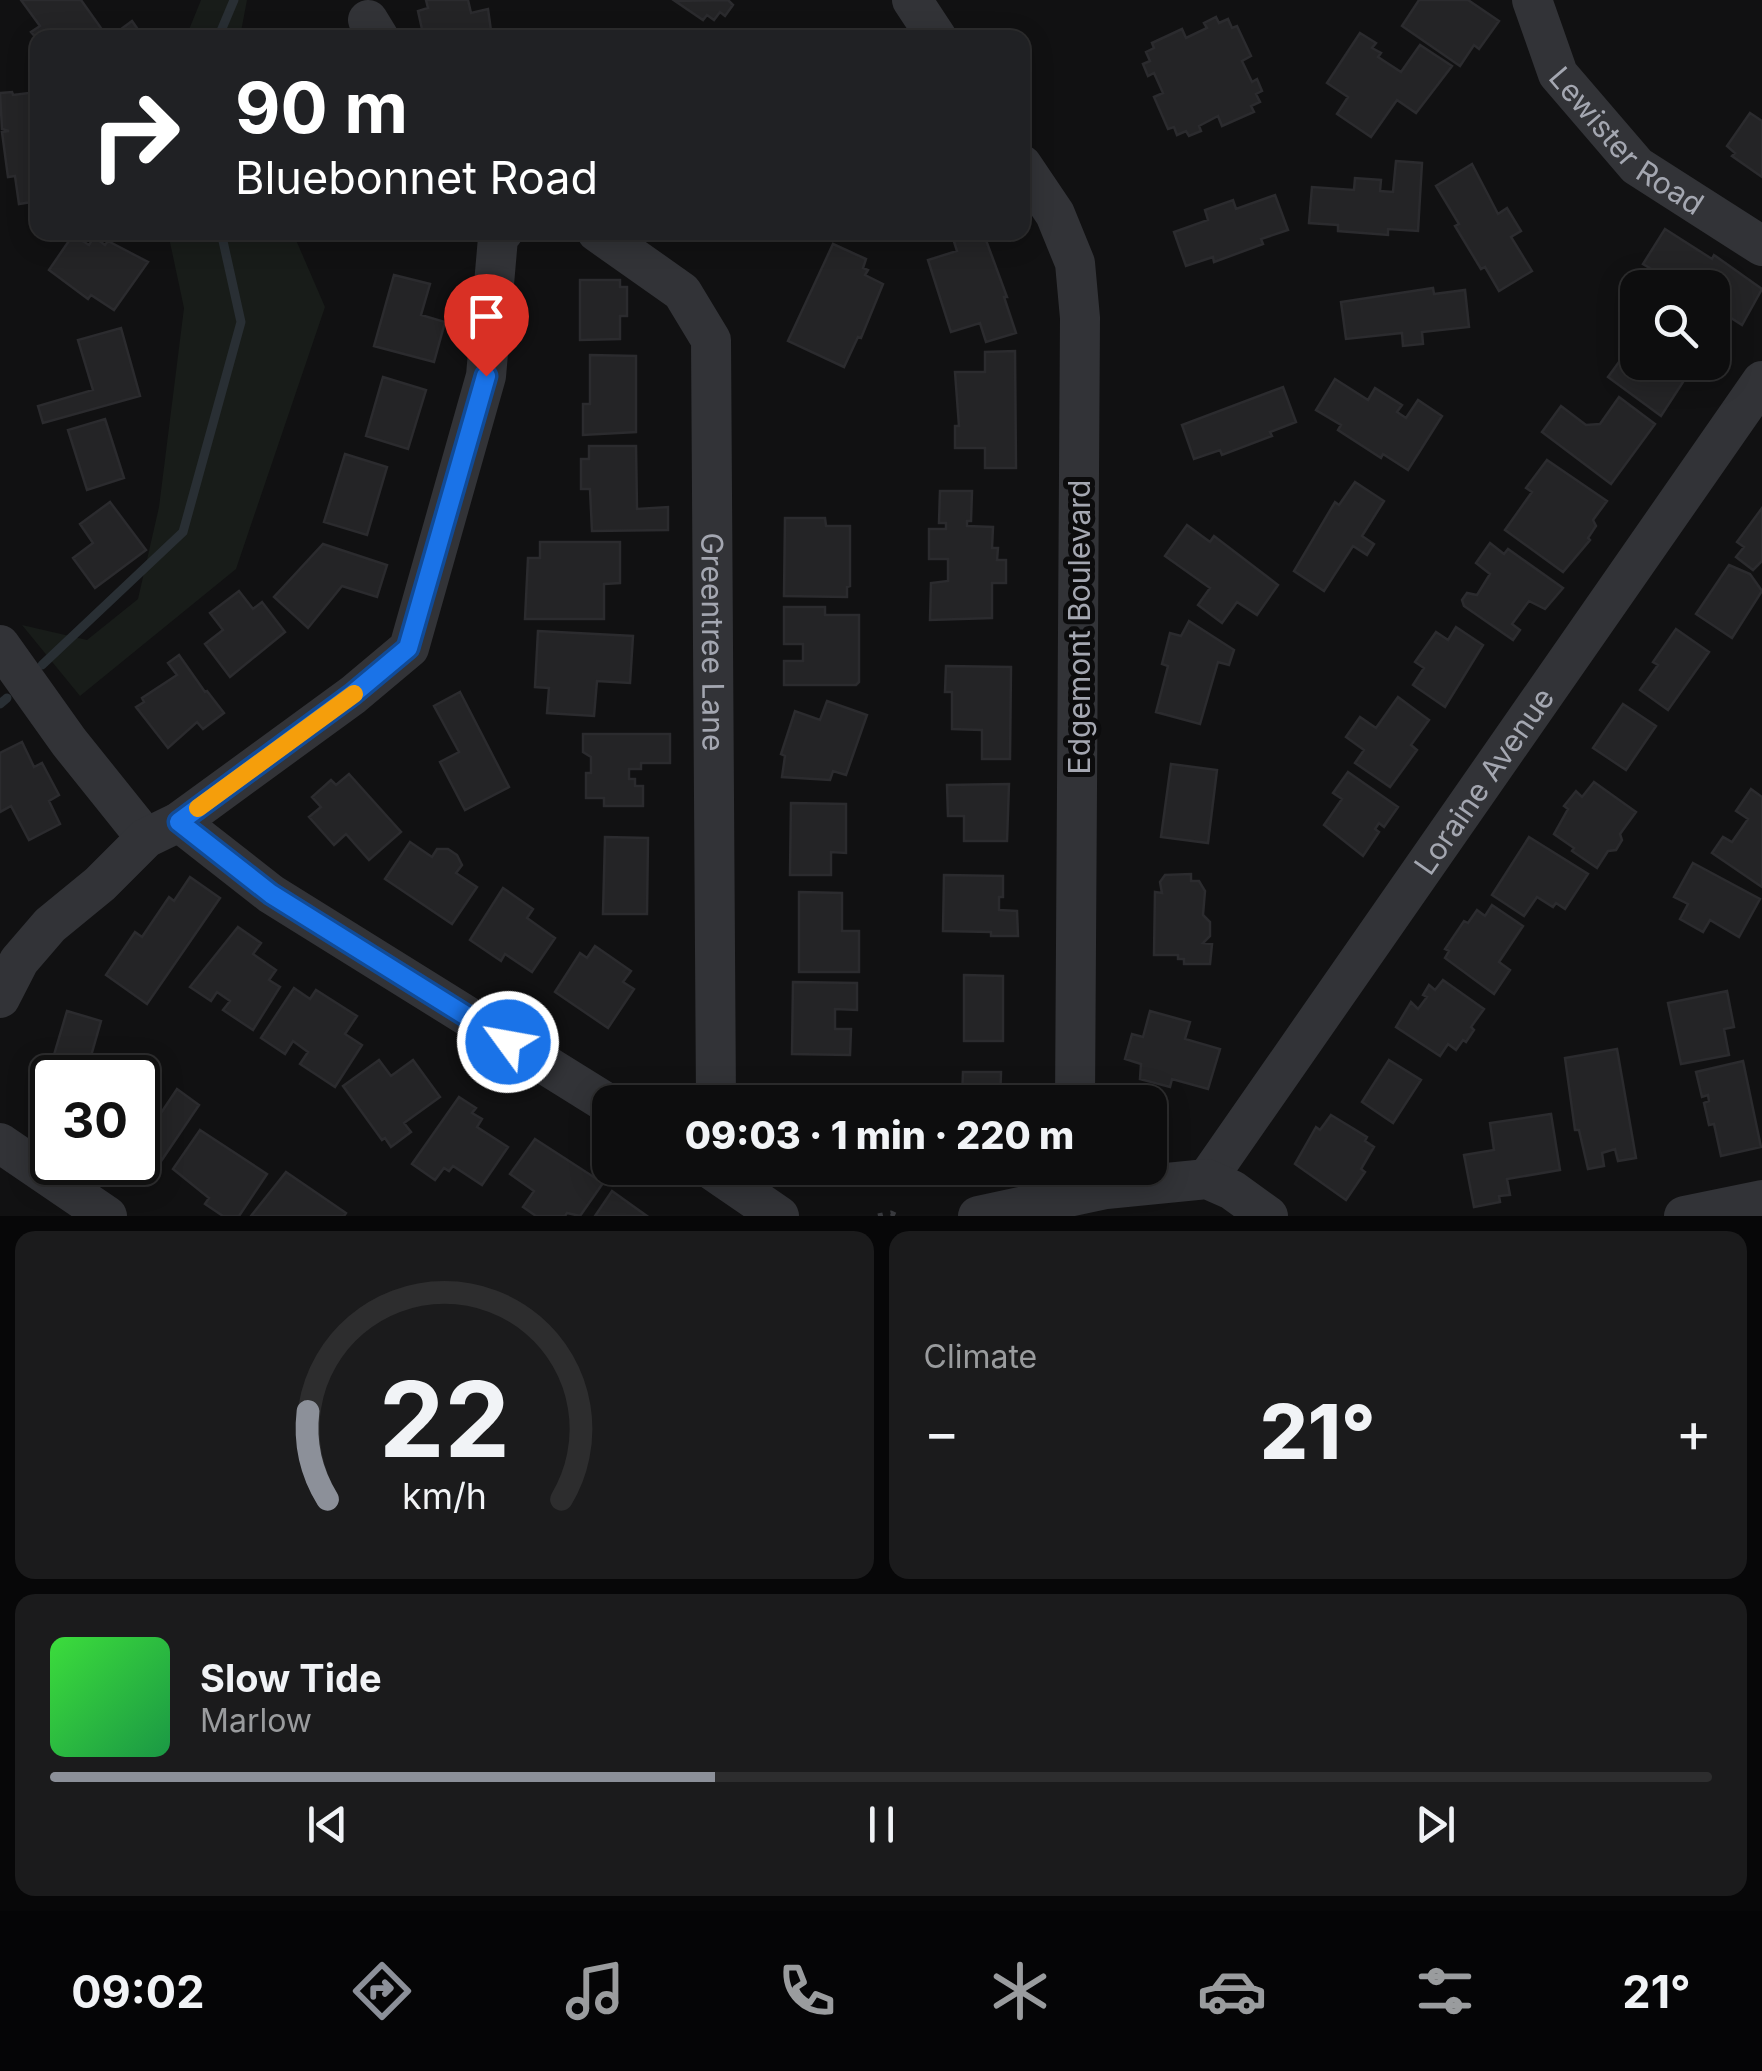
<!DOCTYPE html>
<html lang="en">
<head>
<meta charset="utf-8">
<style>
  :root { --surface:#0d0d0e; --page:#1b1b1c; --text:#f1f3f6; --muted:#9a9c9e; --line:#2d2d2e; --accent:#8c9099 }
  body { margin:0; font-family:Inter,sans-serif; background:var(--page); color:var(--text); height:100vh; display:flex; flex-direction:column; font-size:38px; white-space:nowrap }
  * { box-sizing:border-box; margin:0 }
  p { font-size:32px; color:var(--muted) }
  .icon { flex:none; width:55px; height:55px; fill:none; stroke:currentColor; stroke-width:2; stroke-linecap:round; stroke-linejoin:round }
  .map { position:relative; height:1216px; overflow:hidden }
  .drawer { display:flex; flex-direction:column; gap:15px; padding:15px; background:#070708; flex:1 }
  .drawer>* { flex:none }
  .guide { position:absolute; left:30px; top:30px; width:1000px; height:210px; border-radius:20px; box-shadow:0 5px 25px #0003,0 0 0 2px var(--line); background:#202124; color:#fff; overflow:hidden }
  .fabs { position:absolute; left:1620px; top:270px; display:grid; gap:20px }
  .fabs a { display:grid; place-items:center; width:110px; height:110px; border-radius:20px; background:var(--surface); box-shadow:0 5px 25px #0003,0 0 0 2px var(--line); font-size:50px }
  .speed { position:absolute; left:30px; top:1055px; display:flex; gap:20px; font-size:50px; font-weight:700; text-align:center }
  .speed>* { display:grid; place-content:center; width:130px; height:130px; border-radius:50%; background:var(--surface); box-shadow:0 5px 25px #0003,0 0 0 2px var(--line); line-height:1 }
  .speed .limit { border:5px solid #111; border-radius:15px; background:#fff; color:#111 }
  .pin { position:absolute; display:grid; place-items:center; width:85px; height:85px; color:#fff; margin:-102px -42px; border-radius:50% 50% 50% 0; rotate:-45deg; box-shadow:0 0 10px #0007 }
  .pin .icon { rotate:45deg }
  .me { position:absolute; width:110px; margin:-55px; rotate:302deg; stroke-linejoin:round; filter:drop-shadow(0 0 8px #0008) }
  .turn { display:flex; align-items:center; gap:35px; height:210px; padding:0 40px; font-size:45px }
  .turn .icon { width:130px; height:130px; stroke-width:2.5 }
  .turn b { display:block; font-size:70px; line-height:85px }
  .big { font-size:75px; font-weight:800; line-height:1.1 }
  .drawer .card { flex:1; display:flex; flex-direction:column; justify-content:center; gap:15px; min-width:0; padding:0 35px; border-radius:20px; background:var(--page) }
  .drawer .dial { align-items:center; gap:0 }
  .dial svg { height:260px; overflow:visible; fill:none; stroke:var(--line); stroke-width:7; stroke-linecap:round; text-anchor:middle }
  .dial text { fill:var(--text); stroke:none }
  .song { display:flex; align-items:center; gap:30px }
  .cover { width:120px; height:120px; border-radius:15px; background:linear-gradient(135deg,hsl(120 70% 55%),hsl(140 70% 35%)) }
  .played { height:10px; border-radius:5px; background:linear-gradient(90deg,var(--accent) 40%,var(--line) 40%) }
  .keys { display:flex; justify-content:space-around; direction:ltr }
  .heat { display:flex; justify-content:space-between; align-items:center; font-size:55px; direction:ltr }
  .drawer .tiles { flex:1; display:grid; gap:15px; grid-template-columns:1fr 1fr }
  .card:last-child { grid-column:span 2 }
  .trip { position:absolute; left:592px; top:1085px; width:575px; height:100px; border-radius:20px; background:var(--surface); box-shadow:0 5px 25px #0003,0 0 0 2px var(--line); font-weight:800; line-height:100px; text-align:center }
  .dock { display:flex; height:160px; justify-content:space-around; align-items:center; background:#050506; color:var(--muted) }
  .dock .icon { width:70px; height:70px }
  .dock .active { color:var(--accent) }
  .dock b { font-size:45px; color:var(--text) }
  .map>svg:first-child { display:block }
  .green { fill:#181c19 }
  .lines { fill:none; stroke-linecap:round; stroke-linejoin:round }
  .stream { stroke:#292f34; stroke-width:9 }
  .building { fill:#242426; stroke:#2b2b2e; stroke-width:2.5 }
  .path { stroke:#393a3e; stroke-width:5; stroke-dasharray:5 8; stroke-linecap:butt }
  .minor { stroke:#323337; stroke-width:40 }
  .route-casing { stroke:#114b97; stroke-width:25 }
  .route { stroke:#1a73e8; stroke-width:18 }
  .slow { stroke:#f59e0b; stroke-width:18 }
  .labels { text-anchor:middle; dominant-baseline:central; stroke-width:10; stroke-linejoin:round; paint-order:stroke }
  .street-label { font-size:30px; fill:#a4a7b1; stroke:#0c0c0d }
</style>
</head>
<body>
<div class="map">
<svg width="1762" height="1216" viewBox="0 0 1762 1216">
  <rect width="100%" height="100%" fill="#111112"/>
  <path class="green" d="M201,0H247L240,37H186Z
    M168,233H293L325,307L236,569L80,696L22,625L87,640L138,599L159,507L184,308Z"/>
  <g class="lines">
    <path class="stream" d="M218,38L234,0
      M42,665L183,532L241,322L221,232
      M0,704L7,698"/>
  </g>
  <path class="building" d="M21,0H81L108,38H38V40L31,32L40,26Z
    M426,0H468L471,13L488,9L492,38H424L418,11L428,8Z
    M728,0L733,5L725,16L720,12L714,20L707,15L703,20L675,1Z
    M1419,0H1468L1499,21L1479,49L1474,45L1460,66L1402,26Z
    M1216,17L1219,23L1228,19L1232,28L1237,26L1251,56L1242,61L1252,82L1257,79L1262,91L1256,94L1260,102L1251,106L1254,112L1222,126L1218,116L1199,126L1201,131L1189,136L1186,131L1177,135L1174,127L1168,129L1154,97L1163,93L1154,73L1148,76L1143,64L1150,61L1146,52L1154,48L1152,43L1182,29L1186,38L1207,28L1204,23Z
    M132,21L144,38H109Z
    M1360,33L1376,43L1372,48L1381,53L1378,57L1401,72L1420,45L1452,66L1416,113L1397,100L1371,137L1337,114L1348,97L1327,83Z
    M12,92L13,95L38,92V201L19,204L15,176L8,177L2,132L9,131L2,129L0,93Z
    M1750,113L1762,121V177L1732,156L1735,153L1727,146Z
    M1396,161L1422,163L1418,231L1388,229V235L1338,231V225L1309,223L1312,187L1354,190L1355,178L1381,180L1380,191L1393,192Z
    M1472,164L1498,214L1507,208L1521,231L1511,237L1532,271L1499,291L1485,267L1481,269L1455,226L1459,224L1436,186Z
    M1275,195L1288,230L1261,239L1263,244L1214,262L1213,257L1186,266L1174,232L1208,220L1205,210L1233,200L1236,209Z
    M1665,229L1712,259L1714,255L1762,289L1742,325L1717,309L1712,315V288H1672L1675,283L1643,264Z
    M951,232H983L1007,297H1004L1016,333L986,342L980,323L951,332L928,260L957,251Z
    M73,235L89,245L94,237L105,245L108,241L148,262L114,310L91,295L88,299L49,270Z
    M833,244L866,259L863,268L868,270L865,275L883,284L861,338L858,337L844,367L788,341Z
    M394,275L430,284L421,315L445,322L434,362L374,346Z
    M580,280H620V287H627V316H620V339L580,340Z
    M1433,288L1434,294L1465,290L1469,327L1422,332L1423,344L1403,346L1402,333L1346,339L1341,302Z
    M121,328L140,396L43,423L38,406L93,390L78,340Z
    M1638,336V362H1696L1661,416L1608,377Z
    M1015,351L1016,468H985V448H955V426H959L955,372H985V352Z
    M590,355L636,356V432L583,435V404H590Z
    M383,377L426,390L408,449L366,436Z
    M1335,379L1368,400L1375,388L1402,405L1397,412L1406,418L1418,400L1442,416L1408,470L1383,454L1381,458L1338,430L1341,425L1316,410Z
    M1283,387L1296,422L1270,432L1272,436L1222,455L1220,450L1194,459L1182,425Z
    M1619,397L1655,424L1611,484L1542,432L1561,406L1586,425L1600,424Z
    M105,419L124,478L87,490L68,430Z
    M589,446H636L637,509L668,507V530L592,531L590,489H581V459H589Z
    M345,454L387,467L367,535L324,522Z
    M1547,460L1607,501L1593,520L1596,526L1588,538L1590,540L1563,572L1505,530L1532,492L1526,488Z
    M1355,482L1384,501L1362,536L1374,544L1367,555L1353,546L1324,591L1294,571L1335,502L1339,505Z
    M940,491H972L971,521H967V526L993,527L992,548H998L997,560H1006V583H992V618L930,620L931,583L948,581V559H929V529H946V523H939Z
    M110,502L146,550L95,588L73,558L93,543L80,524Z
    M1762,508V561L1753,570L1736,557L1744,547L1737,542Z
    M785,518H825L826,526H850V586L847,587V597L784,596Z
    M1187,525L1210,542L1214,536L1278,585L1257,615L1237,602L1222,623L1198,605L1210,588L1165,556Z
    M540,542H620V583L604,584V619H525L528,558H540Z
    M1490,543L1504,554L1508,549L1563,588L1545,609L1529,601L1512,624L1520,630L1513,640L1464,606L1462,600L1467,593L1477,595L1490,574L1476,563Z
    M323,544L387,565L377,597L342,586L308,628L274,597Z
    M1729,565L1750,574L1762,591L1732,638L1696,614Z
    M239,591L253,609L262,602L285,632L230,677L205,644L223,630L210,613Z
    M784,607H825V615H859V682L856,685H784V661H803V644H784Z
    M1189,621L1234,650L1229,665L1218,662L1200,724L1156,712L1168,666L1162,664L1170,633L1181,636Z
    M1456,627L1483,645L1445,707L1413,685L1424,668L1415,662L1436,632L1448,640Z
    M1676,629L1709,652L1668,710L1640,690L1658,665L1653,662Z
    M538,631L633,636L630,683L597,681L594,716L547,713L549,688L535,687Z
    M179,655L205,692L207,691L224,713L203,729L197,722L168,748L136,707L144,702L142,698L177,675L168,663Z
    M946,666L1011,667L1010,759H982V730L952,729V692H945Z
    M460,692L509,787L465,810L440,762L459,752L434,706Z
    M1398,697L1429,720L1411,745L1417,750L1390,787L1355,763L1364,750L1346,737L1360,717L1376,728Z
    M827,701L867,715L846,775L833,771L830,780L782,777L785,756L781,754L795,711L820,720Z
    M1623,704L1656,726L1626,770L1593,748Z
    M583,734H670V763H641V769H629V779H635V786H643V806H604V798H586V773H591V757L583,752Z
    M22,742L34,767L42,763L59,795L49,801L60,824L29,840L11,806L0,812V753Z
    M1171,764L1217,770L1208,843L1161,837Z
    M1348,772L1398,807L1384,827L1379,823L1375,829L1379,832L1363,856L1324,825L1342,799L1333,793Z
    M349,774L401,832L369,860L346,834L334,845L309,817L321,807L312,797L331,780L336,785Z
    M1594,782L1636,812L1620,834L1622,840L1616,850L1608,851L1597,868L1572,851L1574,848L1554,834L1568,809L1564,806L1576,791L1582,797Z
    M1009,784L1007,841H964V816H948L947,785Z
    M1751,789L1762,797V887L1712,853L1723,837L1732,842L1748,819L1736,811Z
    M791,803L846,804V853L831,852V875H790Z
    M605,837L648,838L647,914H603Z
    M1529,837L1588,874L1565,909L1556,903L1553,907L1537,897L1524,916L1492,895Z
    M410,842L432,857L437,849H448L457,855L462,865L456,873L477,887L452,924L385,879Z
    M1693,863L1760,899L1739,937L1710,920L1703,932L1680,919L1688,904L1674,897Z
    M1191,874V881H1199L1205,891L1203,915L1210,922V936L1203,943L1212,944L1210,964H1184V959H1178V955H1154L1155,892L1162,893L1160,882L1165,875Z
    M944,875L1003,876V897H999V910L1017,911L1018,936H991V932L943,931Z
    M190,877L220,898L147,1004L106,975L135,932L142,937L169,897L174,901Z
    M503,888L533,909L527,918L555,938L532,972L505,954L501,961L470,940Z
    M799,892L842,893V931H859V972H799Z
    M1492,905L1523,926L1499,962L1510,970L1494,994L1445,958L1449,951L1445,949L1464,921L1468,923L1477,910L1485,916Z
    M238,927L261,943L253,954L276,970L269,980L280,987L253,1030L223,1010L230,1001L217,992L211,1001L190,987Z
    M595,946L631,971L623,982L634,989L608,1028L555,992L580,953L587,958Z
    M964,975L1003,976V1041H964Z
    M1443,980L1484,1009L1471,1027L1474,1030L1466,1042L1463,1040L1456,1050L1448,1044L1440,1056L1396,1027L1411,1002L1418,1009L1427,997L1423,995L1429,985L1435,990Z
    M793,982L857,983V1010L835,1009V1029H851L850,1055L792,1054Z
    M294,988L310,999L316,990L357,1016L345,1034L362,1045L335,1087L300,1064L308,1052L293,1041L285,1054L261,1038Z
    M1727,991L1734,1027L1724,1029L1729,1055L1681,1064L1668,1003Z
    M67,1011L101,1021L89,1063L92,1064L89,1078H52V1084L46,1082Z
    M1150,1011L1190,1022L1185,1039L1220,1049L1208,1089L1172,1079L1170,1087L1140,1079L1141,1064L1125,1059L1132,1034L1143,1037Z
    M1617,1049L1636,1158L1618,1161L1615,1149L1602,1153L1604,1166L1588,1169L1579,1130H1575L1565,1058Z
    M379,1060L391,1076L413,1060L440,1097L404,1123L411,1132L391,1147L385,1138L382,1140L343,1086Z
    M1389,1060L1421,1080L1393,1123L1362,1102Z
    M1743,1061L1761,1147L1721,1156L1714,1124L1709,1125L1704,1103L1709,1101L1708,1095L1702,1097L1696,1072Z
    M963,1072H1001L1000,1102H958V1098H962Z
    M140,1077L158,1089L146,1107L159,1116L177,1089L199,1105L147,1182L117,1162H138Z
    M817,1086L832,1096L829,1099L835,1102H806Z
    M854,1087L875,1101L873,1102H843Z
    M459,1097L476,1108L472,1113L482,1119L477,1127L508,1147L482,1185L453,1166L449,1171L444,1168L435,1180L412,1164Z
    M1551,1114L1560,1170L1507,1179L1510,1195L1499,1196L1500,1202L1474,1207L1464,1155L1494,1150L1490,1123Z
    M1331,1115L1367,1137L1365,1141L1374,1147L1361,1169L1365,1172L1346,1200L1295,1164L1316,1127L1320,1130Z
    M200,1130L267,1174L239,1216H223L205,1204L209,1198L173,1169Z
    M535,1139L603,1183L580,1216L567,1213L565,1216H536L523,1207L534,1191L510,1174Z
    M286,1172L346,1213L344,1216H251Z
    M612,1191L647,1216H595Z"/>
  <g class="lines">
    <path class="path" d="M878,1216L891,1213L897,1216"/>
    <g class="minor">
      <path d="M912,0L937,38"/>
      <path id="s1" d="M1532,0L1558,74L1637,166L1762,246"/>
      <path d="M368,20L379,38"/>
      <path d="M1022,165L1055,214L1075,263L1080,318L1075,1102"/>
      <path id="s2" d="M597,232L682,292L711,340L716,1102"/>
      <path d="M0,645L69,742L146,838"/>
      <path d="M179,822L271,894L610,1105"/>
      <path d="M0,998L19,961L50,925L100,884L146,838L179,822L353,695L409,648L486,376L498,238L503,232"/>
      <path d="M0,1143L107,1216"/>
      <path d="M709,1168L779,1216"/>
      <path id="s3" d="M1207,1179L1762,381"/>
      <path d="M978,1216L1106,1189L1207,1179L1232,1190L1268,1216"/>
      <path d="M1684,1216L1762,1200"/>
    </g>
  </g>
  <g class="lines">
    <g class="route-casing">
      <path id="route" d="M486,376L408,648L353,694L179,822L271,894L508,1042"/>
    </g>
    <use href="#route" class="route"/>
    <path class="slow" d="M198,808L354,694"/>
  </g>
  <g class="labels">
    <g class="street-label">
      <text stroke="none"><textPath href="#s1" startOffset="175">Lewister Road</textPath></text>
      <text transform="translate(1079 627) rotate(-90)">Edgemont Boulevard</text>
      <text stroke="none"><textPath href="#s2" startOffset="462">Greentree Lane</textPath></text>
      <text stroke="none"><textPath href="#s3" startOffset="485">Loraine Avenue</textPath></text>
    </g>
  </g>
</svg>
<div class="fabs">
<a><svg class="icon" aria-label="search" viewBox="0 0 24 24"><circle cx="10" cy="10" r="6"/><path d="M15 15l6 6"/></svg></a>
</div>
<div class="speed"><div class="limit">30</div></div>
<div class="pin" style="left:486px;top:376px;background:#d93025"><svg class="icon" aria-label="arrive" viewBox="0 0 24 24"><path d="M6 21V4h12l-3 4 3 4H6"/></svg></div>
<svg class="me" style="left:508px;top:1042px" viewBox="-20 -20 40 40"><circle r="17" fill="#1a73e8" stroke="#fff" stroke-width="3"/><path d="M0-11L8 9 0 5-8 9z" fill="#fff"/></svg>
<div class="trip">09:03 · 1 min · 220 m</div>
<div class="guide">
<div class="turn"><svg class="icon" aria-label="right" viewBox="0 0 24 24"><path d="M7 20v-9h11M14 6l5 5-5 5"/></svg><div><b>90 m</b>Bluebonnet Road</div></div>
</div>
</div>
<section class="drawer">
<div class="tiles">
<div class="card dial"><svg viewBox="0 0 100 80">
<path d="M14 69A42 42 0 1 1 86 69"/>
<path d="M14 69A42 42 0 0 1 8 42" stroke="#8c9099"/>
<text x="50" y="56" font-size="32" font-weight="700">22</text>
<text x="50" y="72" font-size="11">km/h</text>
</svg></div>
<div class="card"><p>Climate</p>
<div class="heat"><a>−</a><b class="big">21°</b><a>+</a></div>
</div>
<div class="card">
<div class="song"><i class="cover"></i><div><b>Slow Tide</b><p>Marlow</p></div></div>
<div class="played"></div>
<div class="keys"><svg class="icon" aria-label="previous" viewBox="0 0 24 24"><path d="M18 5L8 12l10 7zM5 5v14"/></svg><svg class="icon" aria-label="pause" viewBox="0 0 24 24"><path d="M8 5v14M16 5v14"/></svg><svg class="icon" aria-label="next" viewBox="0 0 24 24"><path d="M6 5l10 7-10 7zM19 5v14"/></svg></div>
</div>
</div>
</section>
<nav class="dock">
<b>09:02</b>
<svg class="icon active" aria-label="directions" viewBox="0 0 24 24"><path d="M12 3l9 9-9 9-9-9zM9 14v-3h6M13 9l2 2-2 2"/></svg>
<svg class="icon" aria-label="music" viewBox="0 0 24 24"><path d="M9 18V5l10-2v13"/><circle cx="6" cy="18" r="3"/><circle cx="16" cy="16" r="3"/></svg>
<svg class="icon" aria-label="phone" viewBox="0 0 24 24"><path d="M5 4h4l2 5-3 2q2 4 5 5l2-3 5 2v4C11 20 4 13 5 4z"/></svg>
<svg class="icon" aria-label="climate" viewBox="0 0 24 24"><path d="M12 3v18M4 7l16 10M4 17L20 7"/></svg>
<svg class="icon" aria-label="car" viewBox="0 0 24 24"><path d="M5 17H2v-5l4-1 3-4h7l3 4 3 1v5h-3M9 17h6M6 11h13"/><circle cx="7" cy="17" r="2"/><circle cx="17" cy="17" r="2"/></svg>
<svg class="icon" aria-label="filters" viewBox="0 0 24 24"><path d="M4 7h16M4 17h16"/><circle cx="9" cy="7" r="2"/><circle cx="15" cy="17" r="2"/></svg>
<b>21°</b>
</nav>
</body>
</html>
